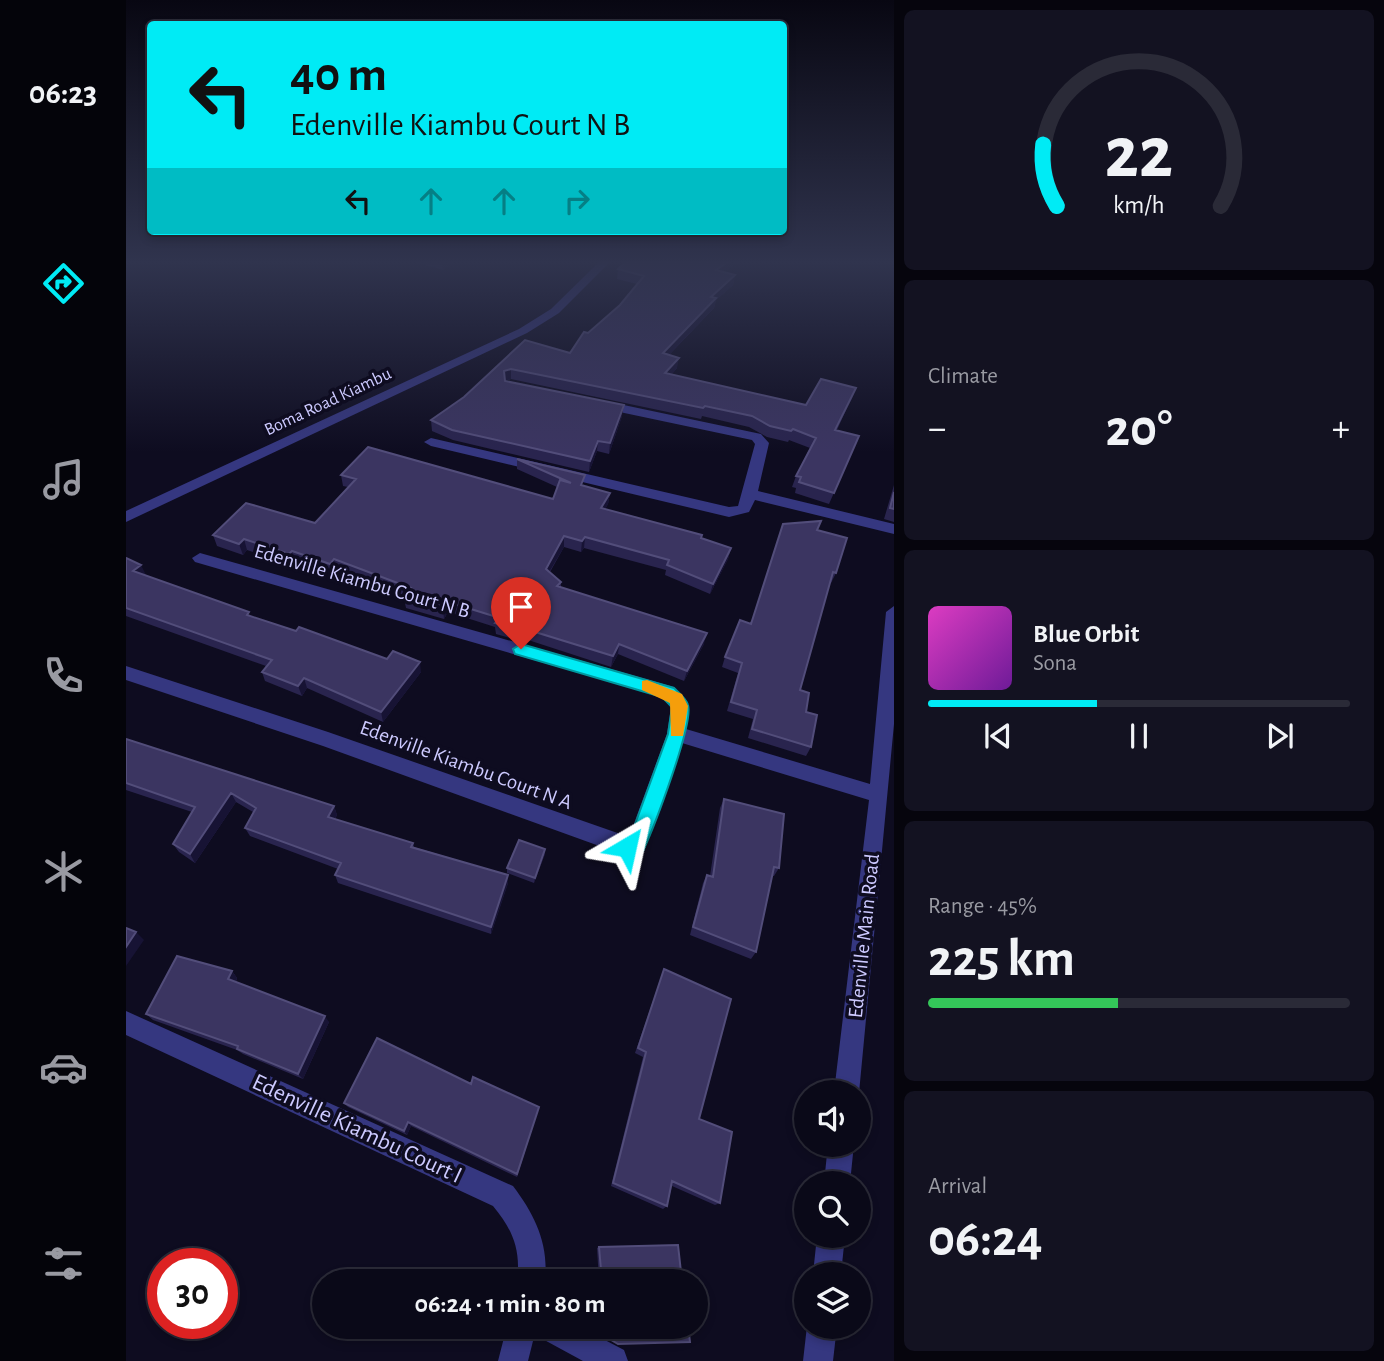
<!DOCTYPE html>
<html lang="en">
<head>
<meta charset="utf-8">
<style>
  :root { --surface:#0a0918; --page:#131221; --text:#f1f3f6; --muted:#999aa2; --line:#2a2a37; --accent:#00ebf5 }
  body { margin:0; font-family:"Alegreya Sans",sans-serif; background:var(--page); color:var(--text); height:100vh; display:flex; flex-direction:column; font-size:26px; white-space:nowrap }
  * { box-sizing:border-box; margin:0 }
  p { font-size:23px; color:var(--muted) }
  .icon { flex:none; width:38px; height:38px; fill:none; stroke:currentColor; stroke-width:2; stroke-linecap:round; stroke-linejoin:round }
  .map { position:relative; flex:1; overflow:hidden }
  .details { display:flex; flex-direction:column; gap:10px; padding:10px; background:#06050d; width:490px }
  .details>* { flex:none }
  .guide { position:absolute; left:21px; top:21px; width:640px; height:214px; border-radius:7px; box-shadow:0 4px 10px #0003,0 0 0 2px var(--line); background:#00ebf5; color:#111; overflow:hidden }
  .buttons { position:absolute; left:668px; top:1080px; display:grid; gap:14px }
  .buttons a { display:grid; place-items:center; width:77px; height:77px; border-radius:50%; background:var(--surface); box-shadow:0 4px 10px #0003,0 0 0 2px var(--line); font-size:35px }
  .speed { position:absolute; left:21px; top:1248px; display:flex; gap:14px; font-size:35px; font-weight:700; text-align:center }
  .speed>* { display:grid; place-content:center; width:91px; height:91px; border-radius:50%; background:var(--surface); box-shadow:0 4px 10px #0003,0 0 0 2px var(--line); line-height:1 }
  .speed .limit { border:10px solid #d22; background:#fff; color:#111 }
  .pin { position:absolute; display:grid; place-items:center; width:60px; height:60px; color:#fff; margin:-72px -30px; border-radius:50% 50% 50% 0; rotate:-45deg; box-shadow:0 0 7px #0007 }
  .pin .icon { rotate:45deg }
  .me { position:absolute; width:77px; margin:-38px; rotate:36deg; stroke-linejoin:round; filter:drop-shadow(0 0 5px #0008) }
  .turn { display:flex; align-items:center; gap:24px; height:147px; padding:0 28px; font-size:32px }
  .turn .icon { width:91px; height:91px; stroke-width:2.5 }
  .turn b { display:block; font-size:49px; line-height:60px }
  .lanes { display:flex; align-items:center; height:66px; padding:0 28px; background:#0003; justify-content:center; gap:35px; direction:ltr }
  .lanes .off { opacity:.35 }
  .big { font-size:52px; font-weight:600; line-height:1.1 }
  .details .widget { flex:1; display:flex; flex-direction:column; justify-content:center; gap:10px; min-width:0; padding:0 24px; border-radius:10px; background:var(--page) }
  .details .dial { align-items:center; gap:0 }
  .dial svg { height:182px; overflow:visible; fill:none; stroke:var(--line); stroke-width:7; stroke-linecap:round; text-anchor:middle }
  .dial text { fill:var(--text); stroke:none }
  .song { display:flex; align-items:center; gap:21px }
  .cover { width:84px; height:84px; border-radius:10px; background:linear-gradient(135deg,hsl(310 70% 55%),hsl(280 70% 35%)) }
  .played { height:7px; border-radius:4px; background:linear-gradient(90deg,var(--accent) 40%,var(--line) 40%) }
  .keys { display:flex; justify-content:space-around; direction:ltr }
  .heat { display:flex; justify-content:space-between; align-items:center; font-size:38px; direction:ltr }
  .charge { height:10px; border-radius:5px; background:linear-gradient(90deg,#34c759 45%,var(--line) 0) }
  .trip { position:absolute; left:186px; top:1269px; width:396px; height:70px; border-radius:35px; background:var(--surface); box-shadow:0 4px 10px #0003,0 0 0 2px var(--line); font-weight:600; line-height:70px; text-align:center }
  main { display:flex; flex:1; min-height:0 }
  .tab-bar { display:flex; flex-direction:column; width:126px; justify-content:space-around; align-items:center; background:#04040a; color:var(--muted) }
  .tab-bar .icon { width:49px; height:49px }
  .tab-bar .on { color:var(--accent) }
  .tab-bar b { font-size:32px; color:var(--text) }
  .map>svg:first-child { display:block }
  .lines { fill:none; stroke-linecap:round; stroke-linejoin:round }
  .minor { fill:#353780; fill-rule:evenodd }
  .wall { fill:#29244e }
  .shaded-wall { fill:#171334 }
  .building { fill:#3b3561; stroke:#524d7a; stroke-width:2 }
  .route { fill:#00ebf5; stroke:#00999f; stroke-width:2 }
  .slow { fill:#f59e0b }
  .labels { text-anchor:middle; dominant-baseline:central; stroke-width:7; stroke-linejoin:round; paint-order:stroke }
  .far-street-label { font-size:18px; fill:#cdcaff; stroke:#0e0c20 }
  .street-label { font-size:21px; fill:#cdcaff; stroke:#0e0c20 }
  .near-street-label { font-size:24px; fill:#cdcaff; stroke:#0e0c20 }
</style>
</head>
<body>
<main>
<nav class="tab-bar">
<b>06:23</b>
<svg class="icon on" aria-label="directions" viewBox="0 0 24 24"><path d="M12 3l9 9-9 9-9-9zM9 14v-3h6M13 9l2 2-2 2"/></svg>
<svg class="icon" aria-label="music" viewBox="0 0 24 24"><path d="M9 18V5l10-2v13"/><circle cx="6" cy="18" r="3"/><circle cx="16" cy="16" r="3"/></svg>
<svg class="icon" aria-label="phone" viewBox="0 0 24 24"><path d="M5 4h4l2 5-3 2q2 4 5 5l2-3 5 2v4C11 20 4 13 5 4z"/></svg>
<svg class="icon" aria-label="climate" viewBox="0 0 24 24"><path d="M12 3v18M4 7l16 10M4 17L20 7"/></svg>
<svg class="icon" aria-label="car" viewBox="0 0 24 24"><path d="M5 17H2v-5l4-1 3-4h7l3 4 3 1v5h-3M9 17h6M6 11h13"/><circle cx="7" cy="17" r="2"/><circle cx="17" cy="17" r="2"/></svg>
<svg class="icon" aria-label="filters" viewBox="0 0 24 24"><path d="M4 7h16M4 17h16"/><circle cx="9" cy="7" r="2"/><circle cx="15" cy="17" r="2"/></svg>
</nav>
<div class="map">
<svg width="768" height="1361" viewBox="0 0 768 1361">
  <rect width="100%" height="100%" fill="#0e0c20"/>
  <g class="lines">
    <path class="minor" d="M474,261H485L433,313L401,333L0,522V511L393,329L425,309Z
      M474,400L635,434L643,443L632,491L768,524V534L629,500L623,512L603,517L305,446L298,442L305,438L603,507L612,506L629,444L626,440L470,407V401Z
      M74,553L548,687L563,706L560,729L744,784L760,612L768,606V724L733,1093L708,1092L743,800L556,743L519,848L517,852L501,856L197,746L0,680V666L202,732L503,837L541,734L545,708L536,697L69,562L66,558Z
      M0,1011L387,1186C409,1215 423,1244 419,1281H391C395,1250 387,1230 367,1206L0,1035Z
      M702,1144H728L724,1183H698Z
      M691,1236H719L715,1274H687Z
      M381,1326H452L498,1350L502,1361H457L411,1336L409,1333L402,1361H372Z
      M681,1326H711L707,1361H677Z"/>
  </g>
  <path class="wall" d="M286,261H330L317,270Z
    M492,269L599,272L609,275L607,285L590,300L588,308L543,355L551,368L545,375L680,405L730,388L711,430L733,436L703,504L669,493L670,488L666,487L670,476L684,448L663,440L662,442L641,437L623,427L576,416L575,419L385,379L379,381L496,416L483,454L471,451L463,472L327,440L306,431L305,420L338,397L399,340L444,353L462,333L494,305L511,284L491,279Z
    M391,459L458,486L484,493L482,504L479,509L576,535V538L605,548L602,559L584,594L539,575L540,570L458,548L455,552L438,547L424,572L435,582V588L578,644L558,681L492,654L485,667L396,638L394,641L370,634L369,627L322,612L318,619L280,608L278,598L279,596L210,569L206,574L169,562L166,565L121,550L117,555L91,546L87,535L189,523L222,487L217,486L215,475L427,499L431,487L391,469Z
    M768,485V522L758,519Z
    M691,530L710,573L705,583H704L674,690L680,712L685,747L680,756L622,738L627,719L601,711L612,673L596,667L599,657Z
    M0,558L19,576L125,617L295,672L257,722L181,688L176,696L139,681L136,672L140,666L0,616Z
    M0,739L208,806L211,815L209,819L287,843L288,847L382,875V883L365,934L212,883L209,875L212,869L124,836L119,828L127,812L110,802L69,863L53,852L47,844L66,812L0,790Z
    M598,799L653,868L648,876H646L630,952L625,959L564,935L577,883L581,875L584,876L594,808Z
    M419,849V854L408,883L381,873V868Z
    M538,969L573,1119L594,1203L589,1205L546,1186L541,1206L537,1209L485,1186L517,1057L509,1053Z
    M106,971L111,978L110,982L203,1022L177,1079L117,1054L111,1050L27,1020L20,1014Z
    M345,1084L413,1107L391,1177L285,1126L281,1135L222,1107L218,1103Z
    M473,1247L556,1281H473L471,1248Z
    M477,1326H562L492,1344L478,1336Z"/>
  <path class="shaded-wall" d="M316,261H330L317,270Z
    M603,261H615L588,279L590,270Z
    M609,275L607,285L590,300L588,308L535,363L537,353L585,297Z
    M553,358L551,368L537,384L539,373Z
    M385,369V379L378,381V371Z
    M730,388L726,399L705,440L709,430Z
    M498,405L496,416L483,454L484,443Z
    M472,441L471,451L463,472L464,461Z
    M484,493L482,504L474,519L475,508Z
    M438,536V547L419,579L420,569Z
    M459,537L458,548L455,552L456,541Z
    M118,539L121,550L117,555L113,544Z
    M605,548L602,559L584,594L587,584Z
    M166,551L169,562L166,565L163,554Z
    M208,559L210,569L206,574L204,564Z
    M15,565L20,575L12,581L7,571Z
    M322,602V612L318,619L317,609Z
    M396,628V638L394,641V630Z
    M581,633L578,644L558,681L561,671Z
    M493,644L492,654L485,667L487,656Z
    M294,662L295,672L257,722L255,712Z
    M178,678L181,688L176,696L172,686Z
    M105,793L110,802L69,863L64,854Z
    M208,806L211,815L205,825L202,817Z
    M419,849V854L408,883L409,878Z
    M382,875V883L365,934V927Z
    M10,932L18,940L0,966V947Z
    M106,971L111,978L108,985L102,979Z
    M199,1016L203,1022L177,1079L172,1074Z
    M413,1107L412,1111L391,1177V1174Z
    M282,1122L285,1126L281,1135L278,1131Z"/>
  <path class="building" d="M501,261H603L590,270L609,275L585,297L590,298L537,353L553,358L539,373L680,405L695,379L730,388L709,430L733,436L708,493L673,482L675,477L670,476L690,438L667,429L665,431L644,426L626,416L579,406L577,408L385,369L378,371L379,381L498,405L484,443L472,441L464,461L326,430L305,420L338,397L399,340L444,353L458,332L462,333L494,305L518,276L492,269Z
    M242,447L427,499L434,480L445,483L391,459L459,475L455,485L484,493L475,508L576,535L575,538L605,548L587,584L541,565L543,560L459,537L456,541L438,536L420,569L435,582L431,586L581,633L561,671L493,644L487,656L396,628L394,630L369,623L374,618L322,602L317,609L278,598L285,588L208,559L204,564L166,551L163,554L118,539L113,544L87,535L120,503L189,523L230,479L215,475Z
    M768,492V509L764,508Z
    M695,521L691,530L721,538L710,573L707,572L674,690L683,693L680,712L691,715L685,747L626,729L631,710L605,702L616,663L599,657L614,620L625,624L657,524Z
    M0,558L15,565L7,571L123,612L121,615L170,631L173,627L261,659L267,651L294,662L255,712L178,678L172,686L136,672L146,660L0,608Z
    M0,739L208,806L202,817L287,843L285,847L382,875L365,927L209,875L215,863L119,828L130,808L105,793L64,854L47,844L69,807L0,783Z
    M598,799L658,814L653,868L648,867L630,952L567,927L581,875L587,877Z
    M393,840L419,849L409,878L381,868Z
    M0,928L10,932L0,947Z
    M51,956L106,971L102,979L199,1016L172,1074L111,1049L112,1046L20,1014Z
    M538,969L605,999L573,1119L606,1132L594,1203L546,1181L541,1206L487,1183L520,1052L512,1048Z
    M251,1038L345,1084L347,1077L413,1107L391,1174L282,1122L278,1131L218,1103Z
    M552,1245L556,1281H476L473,1247Z
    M479,1326H562L564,1342L492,1344L480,1337Z"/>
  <linearGradient id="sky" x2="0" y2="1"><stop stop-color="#080712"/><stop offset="0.58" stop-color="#30344e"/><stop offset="1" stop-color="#30344e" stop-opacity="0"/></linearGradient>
  <rect width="768" height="452" fill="url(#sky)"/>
  <path class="route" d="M395,644L548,688C552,692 560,698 562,705C568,724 527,829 517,851L501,856L494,853L491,847L494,841L504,838L542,734L546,707L536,697L389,654L387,649Z"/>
  <path class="slow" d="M521,680L556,694L562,706L557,736H545L544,703L516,690V681Z"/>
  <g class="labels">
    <g class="far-street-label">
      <text transform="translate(202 402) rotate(-25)">Boma Road Kiambu</text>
    </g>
    <g class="street-label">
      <text transform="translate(236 581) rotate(16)">Edenville Kiambu Court N B</text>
      <text transform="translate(340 765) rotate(20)">Edenville Kiambu Court N A</text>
      <text transform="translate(738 936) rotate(-84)">Edenville Main Road</text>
    </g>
    <g class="near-street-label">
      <text transform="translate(231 1129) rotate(25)">Edenville Kiambu Court I</text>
    </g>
  </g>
</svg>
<div class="buttons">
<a><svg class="icon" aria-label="sound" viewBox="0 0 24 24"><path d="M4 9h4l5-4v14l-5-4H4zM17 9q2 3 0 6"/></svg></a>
<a><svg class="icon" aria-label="search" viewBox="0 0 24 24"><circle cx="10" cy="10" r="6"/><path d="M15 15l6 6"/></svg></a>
<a><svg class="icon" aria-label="layers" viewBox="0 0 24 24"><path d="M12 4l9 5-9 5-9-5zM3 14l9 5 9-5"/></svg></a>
</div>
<div class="speed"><div class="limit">30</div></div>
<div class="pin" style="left:395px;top:649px;background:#d93025"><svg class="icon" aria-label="arrive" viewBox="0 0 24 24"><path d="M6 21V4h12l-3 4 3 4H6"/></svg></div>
<svg class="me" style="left:501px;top:847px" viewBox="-20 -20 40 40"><path d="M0-17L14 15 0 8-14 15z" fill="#00ebf5" stroke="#fff" stroke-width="4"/></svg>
<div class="trip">06:24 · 1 min · 80 m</div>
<div class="guide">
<div class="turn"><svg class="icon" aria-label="left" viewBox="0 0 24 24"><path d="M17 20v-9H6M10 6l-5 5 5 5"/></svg><div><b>40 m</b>Edenville Kiambu Court N B</div></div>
<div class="lanes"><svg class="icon" aria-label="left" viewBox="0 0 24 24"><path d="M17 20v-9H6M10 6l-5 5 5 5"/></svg><svg class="icon off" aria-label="ahead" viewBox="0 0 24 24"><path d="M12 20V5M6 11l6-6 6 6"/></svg><svg class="icon off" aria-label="ahead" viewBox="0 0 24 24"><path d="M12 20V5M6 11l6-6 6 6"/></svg><svg class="icon off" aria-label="right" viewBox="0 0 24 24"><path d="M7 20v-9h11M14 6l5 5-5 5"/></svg></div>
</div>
</div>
<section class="details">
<div class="widget dial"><svg viewBox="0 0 100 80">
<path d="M14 69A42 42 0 1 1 86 69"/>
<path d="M14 69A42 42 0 0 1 8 42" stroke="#00ebf5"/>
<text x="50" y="56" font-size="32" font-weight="700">22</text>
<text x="50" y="72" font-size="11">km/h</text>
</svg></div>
<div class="widget"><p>Climate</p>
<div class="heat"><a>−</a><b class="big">20°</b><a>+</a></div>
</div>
<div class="widget">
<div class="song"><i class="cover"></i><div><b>Blue Orbit</b><p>Sona</p></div></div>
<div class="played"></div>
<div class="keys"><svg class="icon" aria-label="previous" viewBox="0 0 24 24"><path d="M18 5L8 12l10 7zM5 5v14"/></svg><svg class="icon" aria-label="pause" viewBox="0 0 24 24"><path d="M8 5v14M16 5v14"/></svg><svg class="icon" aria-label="next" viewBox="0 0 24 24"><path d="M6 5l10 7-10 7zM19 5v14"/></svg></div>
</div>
<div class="widget"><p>Range · 45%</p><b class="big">225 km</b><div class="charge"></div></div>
<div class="widget"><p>Arrival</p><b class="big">06:24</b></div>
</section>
</main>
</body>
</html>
